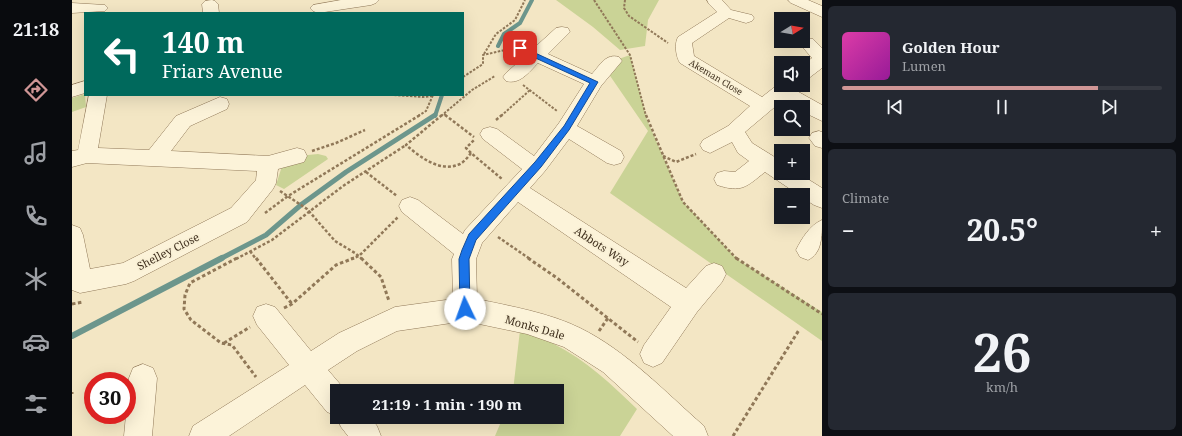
<!DOCTYPE html>
<html lang="en">
<head>
<meta charset="utf-8">
<style>
  :root { --surface:#171b24; --page:#242831; --text:#f1f3f6; --muted:#9ea1a6; --line:#363941; --accent:#d09696 }
  body { margin:0; font-family:"Noto Serif",serif; background:var(--page); color:var(--text); height:100vh; display:flex; flex-direction:column; font-size:15px; white-space:nowrap }
  * { box-sizing:border-box; margin:0 }
  p { font-size:13px; color:var(--muted) }
  .icon { flex:none; width:22px; height:22px; fill:none; stroke:currentColor; stroke-width:2; stroke-linecap:round; stroke-linejoin:round }
  .map { position:relative; flex:1; overflow:hidden }
  .sheet { display:flex; flex-direction:column; gap:6px; padding:6px; background:#0d0f14; width:360px }
  .sheet>* { flex:none }
  .top-card { position:absolute; left:12px; top:12px; width:380px; height:84px; border-radius:0px; box-shadow:0 4px 16px #0002; background:#00695c; color:#fff; overflow:hidden }
  .needle { width:26px; rotate:79deg }
  .buttons { position:absolute; left:702px; top:12px; display:grid; gap:8px }
  .buttons a { display:grid; place-items:center; width:36px; height:36px; border-radius:0px; background:var(--surface); box-shadow:0 4px 16px #0002; font-size:20px }
  .speed { position:absolute; left:12px; top:372px; display:flex; gap:8px; font-size:20px; font-weight:700; text-align:center }
  .speed>* { display:grid; place-content:center; width:52px; height:52px; border-radius:50%; background:var(--surface); box-shadow:0 4px 16px #0002; line-height:1 }
  .speed .limit { border:6px solid #d22; background:#fff; color:#111 }
  .pin { position:absolute; display:grid; place-items:center; width:34px; height:34px; color:#fff; margin:-17px; border-radius:8px; box-shadow:0 2px 6px #0006 }
  .me { position:absolute; width:44px; margin:-22px; rotate:357deg; stroke-linejoin:round; filter:drop-shadow(0 0 3px #0008) }
  .turn { display:flex; align-items:center; gap:14px; height:84px; padding:0 12px; font-size:18px }
  .turn .icon { width:52px; height:52px; stroke-width:2.5 }
  .turn b { display:block; font-size:28px; line-height:34px }
  .big { font-size:30px; font-weight:700; line-height:1.1 }
  .sheet .card { flex:1; display:flex; flex-direction:column; justify-content:center; gap:6px; min-width:0; padding:0 14px; border-radius:6px; background:var(--page) }
  .sheet .dial { align-items:center; gap:0 }
  .dial b { font-size:52px; line-height:1 }
  .song { display:flex; align-items:center; gap:12px }
  .cover { width:48px; height:48px; border-radius:6px; background:linear-gradient(135deg,hsl(320 70% 55%),hsl(300 70% 35%)) }
  .played { height:4px; border-radius:2px; background:linear-gradient(90deg,var(--accent) 80%,var(--line) 80%) }
  .keys { display:flex; justify-content:space-around; direction:ltr }
  .heat { display:flex; justify-content:space-between; align-items:center; font-size:22px; direction:ltr }
  .trip { position:absolute; left:258px; top:384px; width:234px; height:40px; border-radius:0px; background:var(--surface); box-shadow:0 4px 16px #0002; font-weight:700; line-height:40px; text-align:center }
  main { display:flex; flex:1; min-height:0 }
  .menu { display:flex; flex-direction:column; width:72px; justify-content:space-around; align-items:center; background:#090b0e; color:var(--muted) }
  .menu .icon { width:28px; height:28px }
  .menu .selected { color:var(--accent) }
  .menu b { font-size:18px; color:var(--text) }
  .map>svg:first-child { display:block }
  .green { fill:#cad396 }
  .lines { fill:none; stroke-linecap:round; stroke-linejoin:round }
  .stream-far2 { stroke:#6c968c; stroke-width:4 }
  .stream-far1 { stroke:#6c968c; stroke-width:5 }
  .stream { stroke:#6c968c; stroke-width:6 }
  .minor-casing { stroke:#907858; stroke-width:1 }
  .path-far2 { stroke:#907858; stroke-width:2; stroke-dasharray:2.5 1.5; stroke-linecap:butt }
  .path-far1 { stroke:#907858; stroke-width:2.5; stroke-dasharray:3 2; stroke-linecap:butt }
  .path { stroke:#907858; stroke-width:3; stroke-dasharray:3.5 2.5; stroke-linecap:butt }
  .minor { fill:#fcf3d9; fill-rule:evenodd }
  .route { fill:#1a73e8; stroke:#114b97 }
  .labels { text-anchor:middle; dominant-baseline:central; stroke-width:3.5; stroke-linejoin:round; paint-order:stroke }
  .far-street-label { font-size:9px; fill:#3f2f1d; stroke:#f9f0d5 }
  .street-label { font-size:11px; fill:#3f2f1d; stroke:#f9f0d5 }
</style>
</head>
<body>
<main>
<nav class="menu">
<b>21:18</b>
<svg class="icon selected" aria-label="directions" viewBox="0 0 24 24"><path d="M12 3l9 9-9 9-9-9zM9 14v-3h6M13 9l2 2-2 2"/></svg>
<svg class="icon" aria-label="music" viewBox="0 0 24 24"><path d="M9 18V5l10-2v13"/><circle cx="6" cy="18" r="3"/><circle cx="16" cy="16" r="3"/></svg>
<svg class="icon" aria-label="phone" viewBox="0 0 24 24"><path d="M5 4h4l2 5-3 2q2 4 5 5l2-3 5 2v4C11 20 4 13 5 4z"/></svg>
<svg class="icon" aria-label="climate" viewBox="0 0 24 24"><path d="M12 3v18M4 7l16 10M4 17L20 7"/></svg>
<svg class="icon" aria-label="car" viewBox="0 0 24 24"><path d="M5 17H2v-5l4-1 3-4h7l3 4 3 1v5h-3M9 17h6M6 11h13"/><circle cx="7" cy="17" r="2"/><circle cx="17" cy="17" r="2"/></svg>
<svg class="icon" aria-label="filters" viewBox="0 0 24 24"><path d="M4 7h16M4 17h16"/><circle cx="9" cy="7" r="2"/><circle cx="15" cy="17" r="2"/></svg>
</nav>
<div class="map">
<svg width="750" height="436" viewBox="0 0 750 436">
  <rect width="100%" height="100%" fill="#f3e6c4"/>
  <path class="green" d="M484,0H587L576,20L573,46L548,50L521,27Z
    M558,55L575,120L611,202L665,259L750,312V341L538,193L576,131L534,70L541,61Z
    M13,94L14,107L0,112V98Z
    M246,154L254,156L256,159L212,189L204,185L210,166L236,155Z
    M448,330C459,334 472,338 482,344C514,360 540,385 565,409L548,436H423L431,417H485V391H441Z"/>
  <g class="lines">
    <path class="stream-far2" d="M426,46L432,34L448,23L460,0
      M363,116L370,95"/>
    <path class="stream-far1" d="M148,259L194,235L230,204L274,172L363,115"/>
    <path class="stream" d="M0,336L150,258"/>
    <g class="minor-casing">
      <path id="minor" d="M140,0L143,1L146,4L147,13H131L130,4L133,1Z
        M269,0H307L304,3L299,5L246,13L241,11L238,8L241,5Z
        M635,0H650L659,10L680,15L682,18L680,21L674,23L657,18L620,43L622,56L690,97L709,82V85H726L723,90L750,105V121L731,112V107H723L711,100L673,132L680,143L709,161V173H726L750,188V208L742,205L731,198V195H727L693,172C674,187 670,193 645,185L642,179L645,173L652,171L663,172L677,161L666,153L660,142L638,153L631,150L628,145L631,140L656,126L678,106L608,63C604,57 602,44 606,37L645,12L637,4Z
        M716,0H736L750,6V17L719,3Z
        M0,3L33,5L36,8L33,11L0,13Z
        M490,27L496,28L498,32L476,54L520,74C528,65 534,53 547,57L550,61L529,86L505,126L549,151L552,157L549,163L542,165L535,163L497,139L473,171L458,188L614,288L634,266L642,263L650,266L654,274L650,282L625,312L590,363L581,367L572,363L568,354L572,345L599,307L446,202L410,243L404,259L405,299C438,306 478,313 508,328C555,351 593,392 632,426L636,436H601L531,372L492,347L455,334L393,321L325,331L285,351L256,370L274,391H265V416L255,412L233,385L157,436H117L121,426L217,365L185,325L181,316L185,307L194,304L203,307L239,351L267,333L323,307L381,299L380,259L382,254L330,212L327,206L330,200L338,197L346,200L391,234L393,230L450,169L411,139L408,134L411,129L418,127L425,129L462,156L487,123L512,84L466,63C457,72 448,85 434,81L431,77L434,73L452,57L442,52L440,48L442,44L448,43L462,48L484,28Z
        M735,38L741,39L750,48V68L737,78L731,80V65L740,58L727,43L728,41H731V39Z
        M13,81V93L0,97V85Z
        M17,95H35L26,148L77,150L104,116L148,97L155,99L157,104L155,109L118,126L99,151L196,156L225,148L232,150L235,156L232,162L206,169L204,183L201,189L175,222L62,281L54,284L8,293L0,290V225L8,228L11,235L18,269L51,263L159,208L184,180L185,171L15,163L0,167V151L6,150Z
        M747,131L750,132V148L743,146L737,138L740,133Z
        M750,220C750,237 750,253 736,260L728,257L724,250C730,238 738,225 750,220Z
        M71,364L81,368L85,378L80,436H52L54,415H55L57,378L61,368Z
        M265,417H298L305,426L309,436H276L269,427Z"/>
    </g>
    <path class="path-far2" d="M522,0L558,55L574,116
      M553,0L552,8L557,16L596,43
      M412,54L424,34L443,20L453,0
      M391,77L411,64V55L433,50
      M451,85L485,111
      M322,95L351,97L361,96
      M372,114L375,116
      M346,116L354,111L361,95
      M369,116L400,90L423,76
      M429,116L458,90"/>
    <path class="path-far1" d="M370,115L334,145C348,157 368,173 388,164C392,162 396,157 399,153L430,179
      M373,115L402,137
      M574,115L611,202L665,259
      M424,120L430,115
      M725,129L731,133
      M240,151L264,143L293,130
      M399,153L394,148L402,140
      M591,156L604,162L624,154
      M294,172L325,196
      M208,191L235,209L263,241L283,253L290,259
      M193,213L216,196L348,115
      M426,237L458,259
      M178,251L184,259
      M164,259L200,240L271,186L334,145
      M279,259L287,256L326,217"/>
    <path class="path" d="M165,258L118,283L113,295L112,309L119,320L149,343L160,345L184,377
      M184,258L220,304
      M289,258L309,277L317,301
      M456,258L485,278L566,342
      M664,258L750,314
      M0,304L11,302
      M212,308L220,304L264,265L282,258
      M527,331L536,318
      M152,343L178,327
      M0,392V394
      M661,436L727,330"/>
    <use href="#minor" class="minor"/>
  </g>
  <path class="route" d="M448,46L526,82L497,130L469,167L404,240L397,259L398,309L397,312L393,314L390,312L388,309L387,259L390,250L397,234L463,162L492,126L518,83L446,50V47Z"/>
  <g class="labels">
    <g class="far-street-label">
      <text transform="translate(644 77) rotate(31)">Akeman Close</text>
    </g>
    <g class="street-label">
      <text transform="translate(530 246) rotate(33)">Abbots Way</text>
      <text transform="translate(96 251) rotate(-27)">Shelley Close</text>
      <text transform="translate(463 327) rotate(16)">Monks Dale</text>
    </g>
  </g>
</svg>
<div class="buttons">
<a><svg class="needle" viewBox="-14 -14 28 28"><path d="M0-13l5 13h-10z" fill="#e53935"/><path d="M0 13l5-13h-10z" fill="#9ea1a6"/></svg></a>
<a><svg class="icon" aria-label="sound" viewBox="0 0 24 24"><path d="M4 9h4l5-4v14l-5-4H4zM17 9q2 3 0 6"/></svg></a>
<a><svg class="icon" aria-label="search" viewBox="0 0 24 24"><circle cx="10" cy="10" r="6"/><path d="M15 15l6 6"/></svg></a>
<a>+</a>
<a>−</a>
</div>
<div class="speed"><div class="limit">30</div></div>
<div class="pin" style="left:448px;top:48px;background:#d93025"><svg class="icon" aria-label="arrive" viewBox="0 0 24 24"><path d="M6 21V4h12l-3 4 3 4H6"/></svg></div>
<svg class="me" style="left:393px;top:309px" viewBox="-20 -20 40 40"><circle r="19" fill="#fff"/><path d="M0-13L10 11 0 6-10 11z" fill="#1a73e8"/></svg>
<div class="trip">21:19 · 1 min · 190 m</div>
<div class="top-card">
<div class="turn"><svg class="icon" aria-label="left" viewBox="0 0 24 24"><path d="M17 20v-9H6M10 6l-5 5 5 5"/></svg><div><b>140 m</b>Friars Avenue</div></div>
</div>
</div>
<section class="sheet">
<div class="card">
<div class="song"><i class="cover"></i><div><b>Golden Hour</b><p>Lumen</p></div></div>
<div class="played"></div>
<div class="keys"><svg class="icon" aria-label="previous" viewBox="0 0 24 24"><path d="M18 5L8 12l10 7zM5 5v14"/></svg><svg class="icon" aria-label="pause" viewBox="0 0 24 24"><path d="M8 5v14M16 5v14"/></svg><svg class="icon" aria-label="next" viewBox="0 0 24 24"><path d="M6 5l10 7-10 7zM19 5v14"/></svg></div>
</div>
<div class="card"><p>Climate</p>
<div class="heat"><a>−</a><b class="big">20.5°</b><a>+</a></div>
</div>
<div class="card dial"><b>26</b><p>km/h</p></div>
</section>
</main>
</body>
</html>
